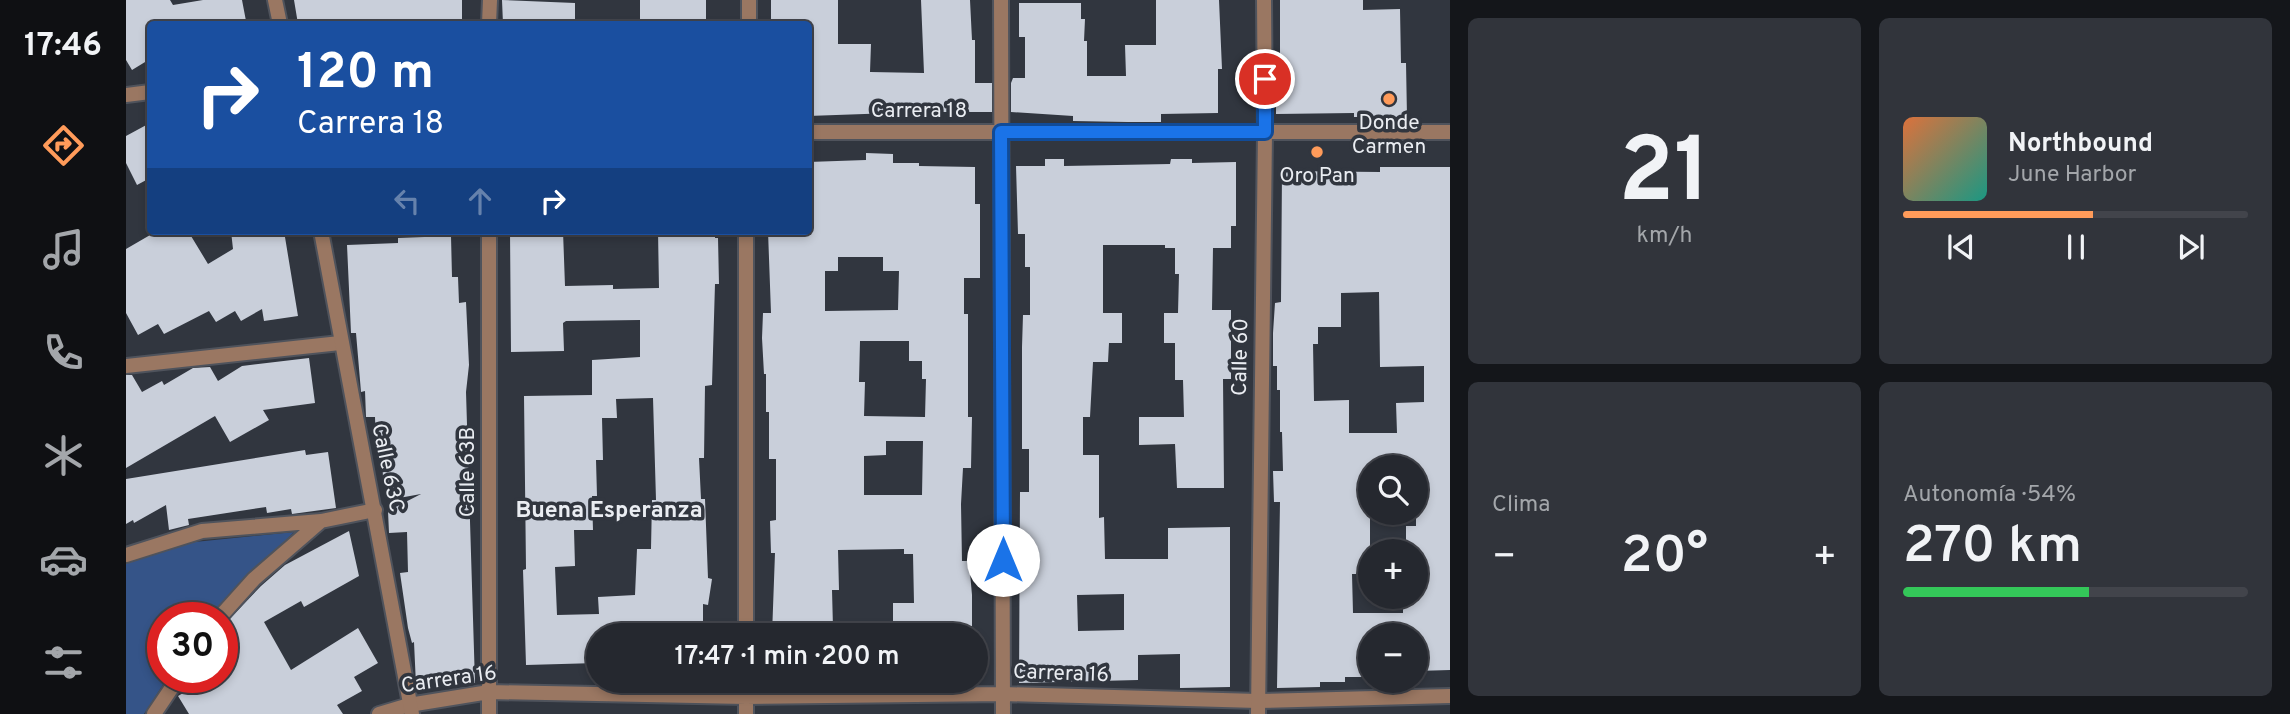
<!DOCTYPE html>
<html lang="es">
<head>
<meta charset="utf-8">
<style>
  :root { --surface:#25282f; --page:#31343b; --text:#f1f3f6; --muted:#a3a6aa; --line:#42444b; --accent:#ff9b5a }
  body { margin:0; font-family:Overpass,sans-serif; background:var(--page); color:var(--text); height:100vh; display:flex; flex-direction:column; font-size:26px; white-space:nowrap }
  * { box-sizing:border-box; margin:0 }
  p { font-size:23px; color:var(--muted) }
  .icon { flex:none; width:38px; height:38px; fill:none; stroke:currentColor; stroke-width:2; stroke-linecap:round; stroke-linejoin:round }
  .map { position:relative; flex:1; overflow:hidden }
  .details { display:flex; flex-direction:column; gap:18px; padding:18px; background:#14161a; width:840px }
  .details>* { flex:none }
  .guide { position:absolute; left:21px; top:21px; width:665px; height:214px; border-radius:7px; box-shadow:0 4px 10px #0003,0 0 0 2px var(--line); background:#1a4fa0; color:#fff; overflow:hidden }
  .controls { position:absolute; left:1232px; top:455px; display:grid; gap:14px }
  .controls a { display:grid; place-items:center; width:70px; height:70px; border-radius:50%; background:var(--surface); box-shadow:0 4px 10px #0003,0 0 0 2px var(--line); font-size:35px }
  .speed { position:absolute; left:21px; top:602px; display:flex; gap:14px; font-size:35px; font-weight:700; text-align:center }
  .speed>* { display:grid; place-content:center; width:91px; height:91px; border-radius:50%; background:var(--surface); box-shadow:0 4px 10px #0003,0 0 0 2px var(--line); line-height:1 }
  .speed .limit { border:10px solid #d22; background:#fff; color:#111 }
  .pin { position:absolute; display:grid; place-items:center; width:60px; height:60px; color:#fff; margin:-30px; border:4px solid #fff; border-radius:50%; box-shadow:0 2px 7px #0007 }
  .me { position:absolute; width:77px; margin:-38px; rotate:0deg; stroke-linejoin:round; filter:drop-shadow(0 0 5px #0008) }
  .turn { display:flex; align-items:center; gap:24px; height:147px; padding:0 35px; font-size:32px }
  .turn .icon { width:91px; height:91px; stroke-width:2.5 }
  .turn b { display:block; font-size:49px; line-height:60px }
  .lanes { display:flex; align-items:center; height:66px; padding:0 35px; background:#0003; justify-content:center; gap:35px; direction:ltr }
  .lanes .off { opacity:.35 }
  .big { font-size:52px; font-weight:600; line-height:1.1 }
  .details .tile { flex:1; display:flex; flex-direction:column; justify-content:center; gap:10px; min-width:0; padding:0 24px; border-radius:10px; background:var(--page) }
  .details .dial { align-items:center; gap:0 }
  .dial b { font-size:91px; line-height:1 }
  .song { display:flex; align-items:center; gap:21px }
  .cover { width:84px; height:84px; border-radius:10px; background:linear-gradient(135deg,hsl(20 70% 55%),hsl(170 70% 35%)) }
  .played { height:7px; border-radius:4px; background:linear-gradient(90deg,var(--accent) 55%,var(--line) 55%) }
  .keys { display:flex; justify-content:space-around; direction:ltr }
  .heat { display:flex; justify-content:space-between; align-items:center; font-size:38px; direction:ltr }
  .charge { height:10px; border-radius:5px; background:linear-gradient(90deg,#34c759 54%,var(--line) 0) }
  .details .tiles { flex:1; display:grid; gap:18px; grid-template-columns:repeat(2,1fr) }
  .trip { position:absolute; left:460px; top:623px; width:402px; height:70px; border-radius:35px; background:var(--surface); box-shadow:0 4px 10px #0003,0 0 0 2px var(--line); font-weight:600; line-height:70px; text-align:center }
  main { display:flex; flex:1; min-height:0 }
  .dock { display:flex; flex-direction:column; width:126px; justify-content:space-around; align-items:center; background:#0f1013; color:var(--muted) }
  .dock .icon { width:49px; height:49px }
  .dock .selected { color:var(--accent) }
  .dock b { font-size:32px; color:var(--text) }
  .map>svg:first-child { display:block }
  .green { fill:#355488 }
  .building { fill:#c9cfda; fill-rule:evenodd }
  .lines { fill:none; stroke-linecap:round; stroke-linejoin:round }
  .minor-casing { stroke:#4f535c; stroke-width:18 }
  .tertiary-casing { stroke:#4f535c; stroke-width:18 }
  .minor { stroke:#9a7762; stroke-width:14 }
  .tertiary { stroke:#9a7762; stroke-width:14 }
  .route-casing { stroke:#114b97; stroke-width:18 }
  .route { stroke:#1a73e8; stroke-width:12 }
  .poi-dot { fill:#ff9b5a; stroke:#31363f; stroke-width:2.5 }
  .labels { text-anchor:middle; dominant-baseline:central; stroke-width:7; stroke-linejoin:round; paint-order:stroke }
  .street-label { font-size:21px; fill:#eaedf2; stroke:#31363f }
  .poi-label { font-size:21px; fill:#eaedf2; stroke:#31363f }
  .neighbourhood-label { font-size:23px; font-weight:bold; fill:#eaedf2; stroke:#31363f }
</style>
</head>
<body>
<main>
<nav class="dock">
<b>17:46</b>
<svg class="icon selected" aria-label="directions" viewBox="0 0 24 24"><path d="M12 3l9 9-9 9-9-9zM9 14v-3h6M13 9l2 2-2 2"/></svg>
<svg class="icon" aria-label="music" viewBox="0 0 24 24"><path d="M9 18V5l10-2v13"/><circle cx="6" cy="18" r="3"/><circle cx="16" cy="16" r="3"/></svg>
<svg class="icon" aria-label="phone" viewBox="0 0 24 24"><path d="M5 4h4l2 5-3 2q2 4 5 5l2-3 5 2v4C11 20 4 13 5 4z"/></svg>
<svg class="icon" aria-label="climate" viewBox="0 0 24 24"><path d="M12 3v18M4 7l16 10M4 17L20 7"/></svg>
<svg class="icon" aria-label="car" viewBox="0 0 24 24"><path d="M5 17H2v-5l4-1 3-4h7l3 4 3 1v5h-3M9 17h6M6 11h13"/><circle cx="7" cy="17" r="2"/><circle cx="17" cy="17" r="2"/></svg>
<svg class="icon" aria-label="filters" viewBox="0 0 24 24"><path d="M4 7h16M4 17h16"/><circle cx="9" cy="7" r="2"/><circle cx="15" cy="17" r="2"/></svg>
</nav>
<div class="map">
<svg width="1324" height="714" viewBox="0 0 1324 714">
  <rect width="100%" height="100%" fill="#31363f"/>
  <path class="green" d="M168,532L85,618H37V677H42L18,714H0V561L39,545Z"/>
  <path class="building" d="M0,0H44L47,5L77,0H116L120,21L102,24H24V59L6,70L0,60Z
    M168,0H336V24H172Z
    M376,0L449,3V24H377Z
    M514,0H580V24H514Z
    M645,0H712V44H745L744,72L798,73L795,0H844L846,40H849V83H866V112H795L682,116V24H645Z
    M1030,0H1093L1096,69H1092V113L1035,114V122H1002L947,121V116L885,112V83L887,78H899V37H893V3H955V19H959L958,41H961V76H1000L999,45H1030Z
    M1154,0H1237V10L1274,9L1275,63H1280L1281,117H1228V113L1150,114V83H1154Z
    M24,123V178L11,185L0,163V136Z
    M740,153L767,154V163H793V166L849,167V204H854V278H838V314H842V417H846L845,468H837L835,504L836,561H843L846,595V626H842V635H767V603H788L787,554H778V549L712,550L713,590H706L707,628H704V635H646L649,553H645L644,521L650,520V459H643V412H640V374H638L636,338L637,313H645L642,231H682V162L740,160ZM712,257H757V271H773L772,310L699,311V271H712ZM734,341H783V361H796V379H800L799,417L738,416L739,382H733ZM760,441H797L796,495H738V456L760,455Z
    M919,159H938V166L1044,164L1045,159H1066V163L1110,162V226H1105V248H1087L1086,310H1105V379H1097L1098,488H1051L1049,444L1013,445V417H1058L1057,380H1049V343H1038V313H1052L1053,274H1049V248H1039V245H977V313H996V343H983L982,362H967L964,417H957V455H973V518L978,517L979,559H1042V528L1104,527V687L1054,688V654L1012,655V680L893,683L894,492H903V449H896V347L897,315H904V267H899V234H892L890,166H919ZM998,594V630L952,631L951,595Z
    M1254,167H1324V670L1290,671V635H1244V677H1219V682H1194V687L1151,688L1154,502H1148L1147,471H1157L1156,432H1154V390H1151V366H1147V333L1149,303L1155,302L1156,171L1254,172ZM1253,292L1254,367L1298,366V402L1270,403L1271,433H1223V400L1188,401L1187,344H1192V327H1215V293ZM1244,467H1290V526H1280V551H1290V597H1277V613H1227L1226,574H1244Z
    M31,231H62L82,264L107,249L105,231H158L172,316L138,321L136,309L115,321L109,311L90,322L83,311L38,334L32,324L12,335L0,313V249Z
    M384,231H437L439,286L487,285V289L533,288L532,231H589V238H592L593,284H589L586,385L579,386L578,458H573L575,499H579L582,578L586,579L582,605L577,604V635H471V663L400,665L397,570L400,569L398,396L466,395V360L514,357V320L440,321L437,323L438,351L385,352ZM527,398L530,500H526L525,549H511L509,595L472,597L473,614L431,615L429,567L449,566L448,530H467L466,496H471L470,460H477L476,418H491L490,399Z
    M325,236L326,277H332L333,303L340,302L343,365L340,392L349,683L290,685L288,642L286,643L282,628L274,573L282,572L281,532L263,533L262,511L295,494L262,500L261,479H257L256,450H250L249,417H240L239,391L235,392L230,333H225L221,245L272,243V238Z
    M183,358L189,403L137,410L143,420L104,442L89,416L0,468V375H6L16,392L36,381L38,385L67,368L84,367L92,381L116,366Z
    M179,450L180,455L202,452L210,508L166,514L165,509L141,513L140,507L62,519L63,525L43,530L40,505L8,523L7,520L0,524V479Z
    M223,531L233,576L178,607L175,601L138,622L165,670L232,628L252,663L228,677L236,691L211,705L217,714H63L52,696L85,677H96V627L135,586L159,565Z"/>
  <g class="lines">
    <g class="minor-casing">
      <path id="minor" d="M875,0L877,714
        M363,24L364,0
        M623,24V0
        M0,95L24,92
        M0,366L214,343
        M0,555L76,531L195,521L249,510
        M93,618L128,579L195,521
        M620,635V231
        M28,714L53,677
        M253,714L283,705L363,692L620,697L878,694L1132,701L1324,696
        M363,714V231
        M620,714V681"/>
    </g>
    <g class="tertiary-casing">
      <path id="tertiary" d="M149,0L154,24
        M682,132H1324
        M195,231L286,714
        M1132,714L1139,132L1138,0"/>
    </g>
    <use href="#minor" class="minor"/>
    <use href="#tertiary" class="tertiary"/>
  </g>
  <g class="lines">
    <g class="route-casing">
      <path id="route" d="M877,560L875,132H1139V79"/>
    </g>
    <use href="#route" class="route"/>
  </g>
  <g class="poi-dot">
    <circle cx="1263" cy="99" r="7"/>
    <circle cx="1191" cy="152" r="7"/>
  </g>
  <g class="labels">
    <g class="street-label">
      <text x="793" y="111">Carrera 18</text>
      <text transform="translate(1115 357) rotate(-89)">Calle 60</text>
      <text transform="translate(261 468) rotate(78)">Calle 63C</text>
      <text transform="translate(342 472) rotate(-90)">Calle 63B</text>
      <text transform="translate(935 674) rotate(2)">Carrera 16</text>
      <text transform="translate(323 680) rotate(-8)">Carrera 16</text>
    </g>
    <g class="poi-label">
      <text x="1263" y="123">Donde<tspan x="1263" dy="24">Carmen</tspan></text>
      <text x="1191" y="176">Oro Pan</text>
    </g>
    <g class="neighbourhood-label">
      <text x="483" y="511">Buena Esperanza</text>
    </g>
  </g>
</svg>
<div class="controls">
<a><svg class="icon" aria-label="search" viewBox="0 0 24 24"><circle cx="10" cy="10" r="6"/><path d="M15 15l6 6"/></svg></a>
<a>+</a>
<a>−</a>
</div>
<div class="speed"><div class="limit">30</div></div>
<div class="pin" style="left:1139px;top:79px;background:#d93025"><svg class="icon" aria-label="arrive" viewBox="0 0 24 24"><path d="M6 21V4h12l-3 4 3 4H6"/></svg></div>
<svg class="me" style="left:877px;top:560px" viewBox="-20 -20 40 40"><circle r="19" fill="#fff"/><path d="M0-13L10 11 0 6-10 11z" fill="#1a73e8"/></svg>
<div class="trip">17:47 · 1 min · 200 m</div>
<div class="guide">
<div class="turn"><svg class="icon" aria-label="right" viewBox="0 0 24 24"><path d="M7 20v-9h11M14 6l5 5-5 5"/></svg><div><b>120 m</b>Carrera 18</div></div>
<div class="lanes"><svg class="icon off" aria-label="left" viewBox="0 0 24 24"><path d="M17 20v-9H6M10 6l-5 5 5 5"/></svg><svg class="icon off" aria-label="ahead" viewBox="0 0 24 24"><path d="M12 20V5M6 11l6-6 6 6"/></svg><svg class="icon" aria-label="right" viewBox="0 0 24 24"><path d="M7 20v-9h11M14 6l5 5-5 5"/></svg></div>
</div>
</div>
<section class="details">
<div class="tiles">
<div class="tile dial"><b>21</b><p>km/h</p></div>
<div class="tile">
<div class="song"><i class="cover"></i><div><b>Northbound</b><p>June Harbor</p></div></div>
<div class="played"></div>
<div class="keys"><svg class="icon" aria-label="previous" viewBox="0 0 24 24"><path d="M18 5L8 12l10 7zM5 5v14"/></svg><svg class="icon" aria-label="pause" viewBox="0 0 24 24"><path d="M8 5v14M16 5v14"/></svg><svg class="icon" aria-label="next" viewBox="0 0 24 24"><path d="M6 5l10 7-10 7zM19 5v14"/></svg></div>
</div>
<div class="tile"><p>Clima</p>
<div class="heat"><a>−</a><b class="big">20°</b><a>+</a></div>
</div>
<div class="tile"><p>Autonomía · 54%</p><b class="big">270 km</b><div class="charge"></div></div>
</div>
</section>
</main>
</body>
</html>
